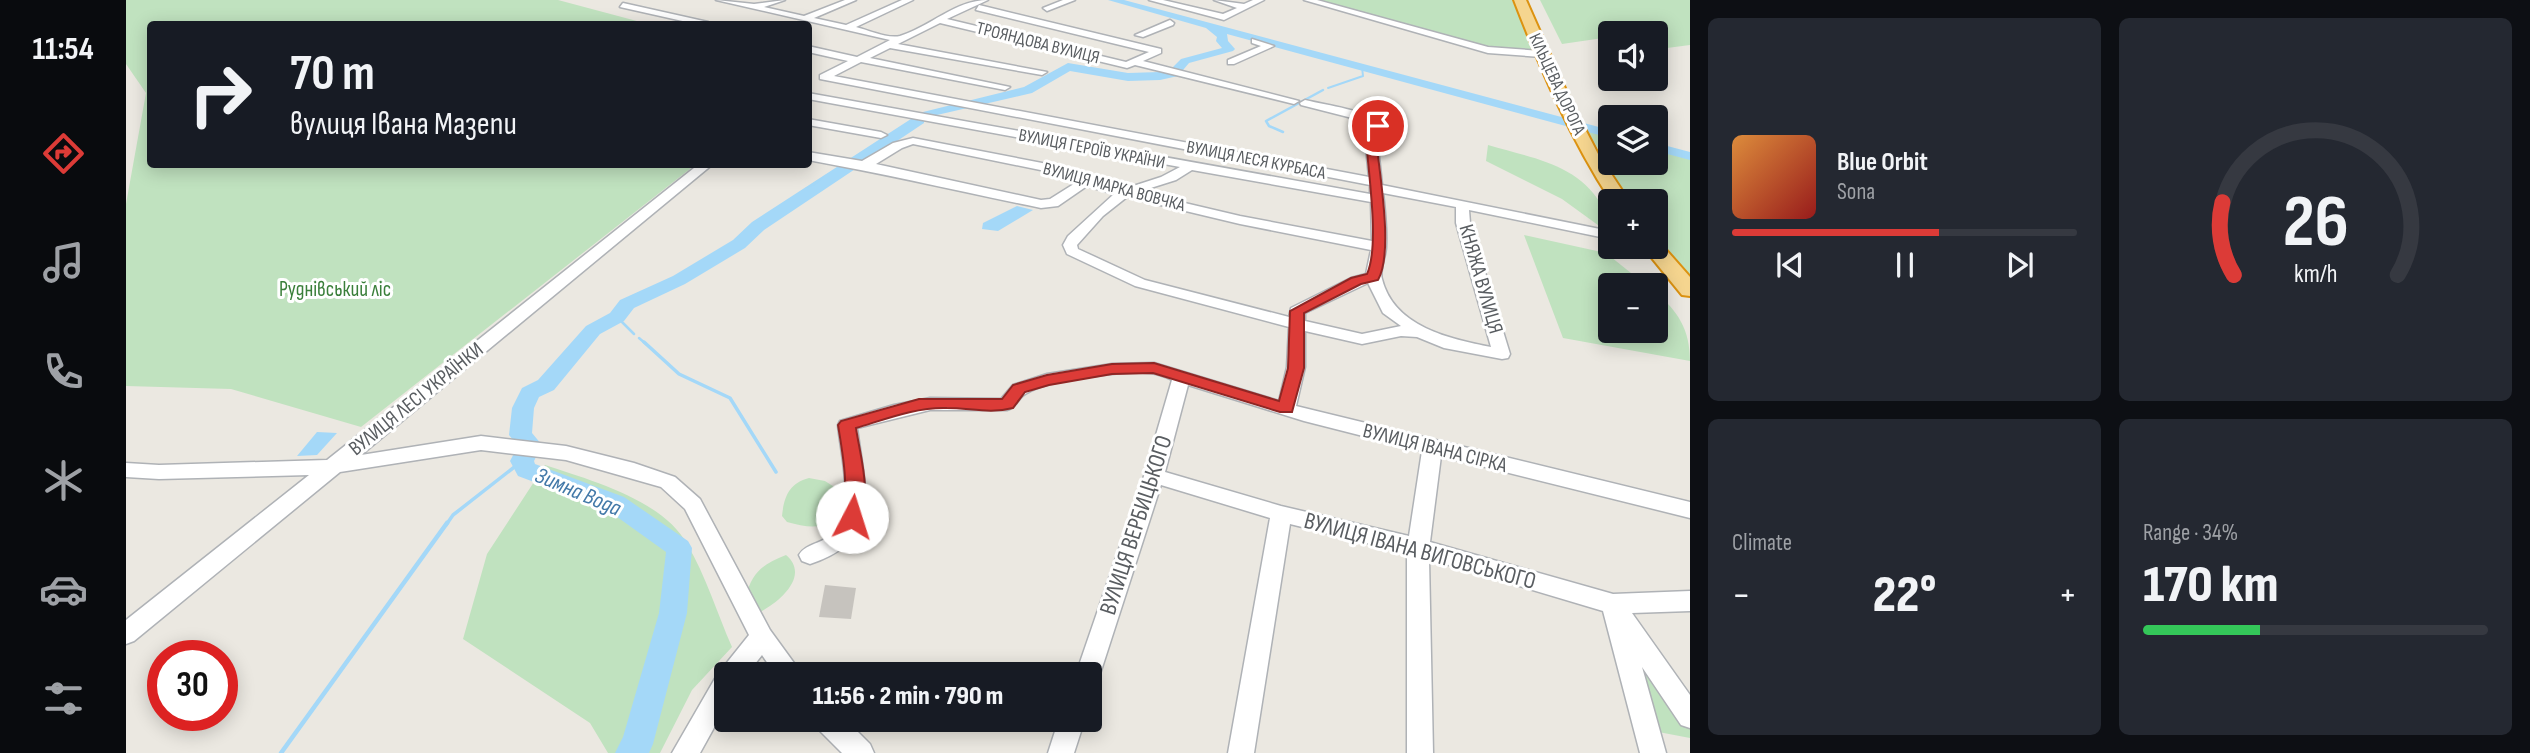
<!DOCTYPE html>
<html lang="en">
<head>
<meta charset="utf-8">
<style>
  :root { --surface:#171b24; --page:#242831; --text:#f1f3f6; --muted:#9ea1a6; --line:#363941; --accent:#dc3b37 }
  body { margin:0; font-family:"Sofia Sans Condensed",sans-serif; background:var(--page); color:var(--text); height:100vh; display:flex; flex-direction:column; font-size:26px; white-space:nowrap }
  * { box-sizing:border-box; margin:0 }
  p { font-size:23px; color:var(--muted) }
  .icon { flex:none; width:38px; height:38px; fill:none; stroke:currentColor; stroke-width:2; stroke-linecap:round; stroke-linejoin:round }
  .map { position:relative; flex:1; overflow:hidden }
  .drawer { display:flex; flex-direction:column; gap:18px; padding:18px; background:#0d0f14; width:840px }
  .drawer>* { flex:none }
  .hud { position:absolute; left:21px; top:21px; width:665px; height:147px; border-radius:7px; box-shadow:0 4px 18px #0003; background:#171b24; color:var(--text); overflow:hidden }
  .tools { position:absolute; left:1472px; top:21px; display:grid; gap:14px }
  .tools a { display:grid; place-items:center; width:70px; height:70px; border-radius:7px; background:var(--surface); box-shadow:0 4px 18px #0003; font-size:35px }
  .speed { position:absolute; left:21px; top:640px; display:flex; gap:14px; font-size:35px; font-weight:700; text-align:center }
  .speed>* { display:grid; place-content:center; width:91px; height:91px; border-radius:50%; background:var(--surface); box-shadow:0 4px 18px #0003; line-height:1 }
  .speed .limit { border:10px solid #d22; background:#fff; color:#111 }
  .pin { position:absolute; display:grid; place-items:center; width:60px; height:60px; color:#fff; margin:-30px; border:4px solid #fff; border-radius:50%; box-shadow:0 2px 7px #0007 }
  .me { position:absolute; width:77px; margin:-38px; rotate:5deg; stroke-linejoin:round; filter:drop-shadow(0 0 5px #0008) }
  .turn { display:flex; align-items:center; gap:24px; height:147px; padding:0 28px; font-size:32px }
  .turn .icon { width:91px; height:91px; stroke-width:2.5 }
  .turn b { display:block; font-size:49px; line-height:60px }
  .big { font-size:52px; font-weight:800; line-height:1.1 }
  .drawer .tile { flex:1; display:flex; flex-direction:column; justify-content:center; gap:10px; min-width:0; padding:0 24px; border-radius:10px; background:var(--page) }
  .drawer .dial { align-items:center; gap:0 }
  .dial svg { height:182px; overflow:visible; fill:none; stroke:var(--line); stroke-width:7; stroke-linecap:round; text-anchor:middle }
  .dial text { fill:var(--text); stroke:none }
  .song { display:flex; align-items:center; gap:21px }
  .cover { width:84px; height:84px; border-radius:10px; background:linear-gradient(135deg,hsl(30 70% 55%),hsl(0 70% 35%)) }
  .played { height:7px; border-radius:4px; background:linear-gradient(90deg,var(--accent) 60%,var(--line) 60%) }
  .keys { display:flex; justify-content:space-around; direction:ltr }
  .heat { display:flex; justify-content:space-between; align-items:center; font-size:38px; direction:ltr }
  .charge { height:10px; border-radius:5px; background:linear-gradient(90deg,#34c759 34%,var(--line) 0) }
  .drawer .tiles { flex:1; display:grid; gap:18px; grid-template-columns:repeat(2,1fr) }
  .trip { position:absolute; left:588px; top:662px; width:388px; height:70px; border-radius:7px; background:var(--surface); box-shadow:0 4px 18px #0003; font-weight:800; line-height:70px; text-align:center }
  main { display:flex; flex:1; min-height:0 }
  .tab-bar { display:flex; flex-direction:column; width:126px; justify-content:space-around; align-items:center; background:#090b0e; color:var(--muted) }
  .tab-bar .icon { width:49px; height:49px }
  .tab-bar .on { color:var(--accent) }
  .tab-bar b { font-size:32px; color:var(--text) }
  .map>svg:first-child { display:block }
  .green { fill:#c0e2bf }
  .water { fill:#a4d8f8 }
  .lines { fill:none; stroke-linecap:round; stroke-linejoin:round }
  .stream-far3 { stroke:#a4d8f8; stroke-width:2 }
  .stream-far2 { stroke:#a4d8f8; stroke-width:2.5 }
  .stream-far1 { stroke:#a4d8f8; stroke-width:3.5 }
  .stream { stroke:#a4d8f8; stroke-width:4.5 }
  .river { fill:#a4d8f8; fill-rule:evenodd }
  .building { fill:#c6c3be }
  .minor-casing { stroke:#afb2b6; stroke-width:3 }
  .highway-casing { stroke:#dc9210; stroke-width:4 }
  .minor { fill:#fff; fill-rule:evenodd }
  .highway { fill:#f5d58f; fill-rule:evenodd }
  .route { fill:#dc3b37; stroke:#8f2624; stroke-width:2 }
  .labels { text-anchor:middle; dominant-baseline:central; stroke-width:6; stroke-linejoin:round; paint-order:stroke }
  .far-street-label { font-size:18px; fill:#595d61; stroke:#fff }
  .street-label { font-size:21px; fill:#595d61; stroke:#fff }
  .park-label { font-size:21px; fill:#3a7f3a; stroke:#fff }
  .water-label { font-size:23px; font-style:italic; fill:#4379a8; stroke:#fff }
  .near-street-label { font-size:24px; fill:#595d61; stroke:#fff }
</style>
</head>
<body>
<main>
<nav class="tab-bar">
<b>11:54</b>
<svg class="icon on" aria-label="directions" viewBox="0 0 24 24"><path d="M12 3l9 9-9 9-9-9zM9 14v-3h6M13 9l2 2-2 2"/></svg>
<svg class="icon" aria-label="music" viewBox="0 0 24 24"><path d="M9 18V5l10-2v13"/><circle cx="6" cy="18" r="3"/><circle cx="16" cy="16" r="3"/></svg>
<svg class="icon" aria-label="phone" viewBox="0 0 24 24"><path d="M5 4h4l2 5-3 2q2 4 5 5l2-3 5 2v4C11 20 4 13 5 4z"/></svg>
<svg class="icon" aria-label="climate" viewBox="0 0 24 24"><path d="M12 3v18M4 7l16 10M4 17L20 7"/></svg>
<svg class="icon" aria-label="car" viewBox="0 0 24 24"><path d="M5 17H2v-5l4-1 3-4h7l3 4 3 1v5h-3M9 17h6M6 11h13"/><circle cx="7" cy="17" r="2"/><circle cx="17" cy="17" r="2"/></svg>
<svg class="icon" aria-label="filters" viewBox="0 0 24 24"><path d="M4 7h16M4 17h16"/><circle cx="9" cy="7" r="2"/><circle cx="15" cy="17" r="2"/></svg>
</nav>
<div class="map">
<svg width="1564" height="753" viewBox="0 0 1564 753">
  <rect width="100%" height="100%" fill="#ebe8e1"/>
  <path class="green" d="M0,0H432L522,24H24V164L569,165L235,427L105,389L0,386V204L20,93L0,64Z
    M1187,0H1386L1409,51L1365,50Z
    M1414,0H1564V45L1541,48L1530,42V33H1484V37L1436,44Z
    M1461,130L1484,136V163H1530V148L1564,158V276L1530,235V201H1503Z
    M1362,145C1405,158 1450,163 1475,204C1480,213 1484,219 1484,229L1476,228L1436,199L1360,161Z
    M1398,235L1480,253L1520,285H1484V331H1530V293C1552,311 1564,330 1564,361L1437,338Z
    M419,465C464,480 537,500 561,544C580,576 591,613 606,647L566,690L534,753H482L464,723L337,639L361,554Z
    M683,478L699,481L716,492C713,529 692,531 661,522L656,516C658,497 663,483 683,478Z
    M660,555C685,576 652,603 634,612L620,596C626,572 637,564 660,555Z
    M1487,604L1564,716V738L1522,730Z"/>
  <path class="water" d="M891,206L907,210L872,231L856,229L857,223Z
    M191,432L211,433L191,455L171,456Z"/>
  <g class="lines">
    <path class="stream-far3" d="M1202,88L1237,76L1236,67"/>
    <path class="stream-far2" d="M1157,132L1143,126L1140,121L1197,90
      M491,317L508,334
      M513,338L520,344"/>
    <path class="stream-far1" d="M518,342L553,374L604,398L650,472
      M320,525L327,515L396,461"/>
    <path class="stream" d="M155,753L321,523"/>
    <path class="river" d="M982,0H998L1484,130V138L1101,34L1102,41L1109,49L1107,51L1063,63L1052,76L1034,80L1002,81L944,71L906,93L798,118V123L638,230L619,248L559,284L508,308L498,321L474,334L428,390L413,397L408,408L406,433L416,445L408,461L409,464L498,497L562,541L566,548L561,613L527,744L523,753H489L497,737L533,613L540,552L480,509L392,476L384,461L392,446L383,435L386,408L396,388L412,380L460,326L484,313L494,300L547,276L607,240L626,222L788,117H797V112L898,87L942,63L1002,73L1034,72L1044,70L1055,59L1096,48L1090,41L1091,37L1080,28Z
      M1530,143L1564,152V160L1530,151Z"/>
  </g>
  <path class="building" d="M699,585L730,588L725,619L693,617Z"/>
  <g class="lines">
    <g class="minor-casing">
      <path id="minor" d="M590,0L628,4L659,0L638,7L678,16L719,0H730L688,18L720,25L776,0H787L730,27C742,30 762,39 774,36C804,27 829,0 862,0L821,19L1000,62L1023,52L850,10L853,5L1035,49V53L1017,61L1173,101L1168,104L1009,65L1001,68L814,23L772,44L921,72L916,75L764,48L744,58L884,87L879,90L735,62L708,76L1243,177L1239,138L1246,127L1234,120L1175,105L1174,103L1179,100C1204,106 1238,109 1258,126L1251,138L1256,185L1484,231V239L1343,210L1344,223L1384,354L1382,358L1376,359L1318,348L1291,337L1275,336L1236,344L1179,331V367L1170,406L1564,502V518L1315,456L1304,542L1487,594L1564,591V611L1506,613L1564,695V728L1555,725L1516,667L1540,753H1514L1477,611L1303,559L1307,753H1281V553L1164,524L1128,753H1102L1144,518L1035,485L974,674L971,682L964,684V674H950L1018,476L1046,380C1040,377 1032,374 1025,373C999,371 923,379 901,393C892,397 891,407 881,410H804L731,428C739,490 758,540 684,564L676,561L673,555C679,544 695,544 704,535C731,509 715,458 712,425L714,421L768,405L804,398L875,399L887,385L921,374L986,364L1028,363L1153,401L1161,367L1163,327L1009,286L941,254L937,245L942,236L988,194L961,186L932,206L915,208C837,192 760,174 682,160V152L736,161L767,143L787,138L937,167L998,189L1035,177L1054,167L682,99V93L1244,194V185L694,79V75L722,61L682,52V46L731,57L764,40ZM787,144L934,174L951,182L924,199L915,200L750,164L776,148ZM1066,170L1245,202L1246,241L1114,216L1012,192L1050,180ZM1257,193L1330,207V223L1365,347C1324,339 1268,327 1256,279C1253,271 1260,256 1260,247C1261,229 1259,210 1257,193ZM1001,197L1114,224L1245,250L1240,274L1225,278L1165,308L1163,317L1019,280L952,249L951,245L977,216ZM1242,283L1257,313L1275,326L1236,334L1179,321V313ZM1062,385L1178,421L1296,451L1283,536L1155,506L1039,472Z
        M937,0H949L921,11L917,8Z
        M1023,0H1037L1097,14L1111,8L1088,0L1118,4L1127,0H1138L1098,20Z
        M1178,0H1191L1362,47L1415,51L1420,54L1415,57L1362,53Z
        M497,3L582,22L583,24H570L494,7Z
        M1044,20L1048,23L1047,25L1017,37L1009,35Z
        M1126,39L1148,46L1108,64H1102V60L1135,46L1126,43Z
        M682,119L755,132L761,135L755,138L682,125Z
        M573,164H587L235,455L355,436L440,446L508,463L549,477L574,499L644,630L676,674H649L636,655L621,674H600V706L574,753H546L591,675L623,635L559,509L535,487L440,460L355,450L214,472L8,641L0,644V620L183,475L33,479L0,477V463L33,465L201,460Z
        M687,719H719L744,744L748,753H716L691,728Z
        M933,719H959L948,753H922Z"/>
    </g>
    <g class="highway-casing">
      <path id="highway" d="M1388,0H1400L1446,104L1472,154L1503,201H1485C1444,138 1415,70 1388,0Z
        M1530,242L1534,243L1564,277V296L1556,295L1517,247H1530Z"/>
    </g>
    <use href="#minor" class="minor"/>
    <use href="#highway" class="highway"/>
  </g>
  <path class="route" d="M1248,124L1257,126L1250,138C1253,172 1268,252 1252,280L1235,284L1178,313V368L1166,412H1154L1027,373L986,374L923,385L899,392L887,408C864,414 844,408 821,408C790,407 760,419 730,428C734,456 747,496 732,523L726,525L719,523L716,517C723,486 717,456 712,425L715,421L793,399H876L887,385L921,375L986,364L1028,363L1153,401L1162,368L1164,311L1225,278L1241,274C1254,245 1242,172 1240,138Z"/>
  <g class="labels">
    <g class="far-street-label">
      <text transform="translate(912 43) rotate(14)">ТРОЯНДОВА ВУЛИЦЯ</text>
      <text transform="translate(1431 84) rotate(65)">КІЛЬЦЕВА ДОРОГА</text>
      <text transform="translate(966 149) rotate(11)">ВУЛИЦЯ ГЕРОЇВ УКРАЇНИ</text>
      <text transform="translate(1130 160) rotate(11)">ВУЛИЦЯ ЛЕСЯ КУРБАСА</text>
      <text transform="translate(988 187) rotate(15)">ВУЛИЦЯ МАРКА ВОВЧКА</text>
    </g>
    <g class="street-label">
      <text transform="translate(1355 279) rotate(74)">КНЯЖА ВУЛИЦЯ</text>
      <text transform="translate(290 399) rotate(-39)">ВУЛИЦЯ ЛЕСІ УКРАЇНКИ</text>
      <text transform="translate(1309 448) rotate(14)">ВУЛИЦЯ ІВАНА СІРКА</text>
    </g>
    <g class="park-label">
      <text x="209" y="289">Руднівський ліс</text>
    </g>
    <g class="water-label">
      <text transform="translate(452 492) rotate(23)">Зимна Вода</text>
    </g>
    <g class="near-street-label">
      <text transform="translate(1010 525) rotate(-72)">ВУЛИЦЯ ВЕРБИЦЬКОГО</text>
      <text transform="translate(1294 551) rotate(15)">ВУЛИЦЯ ІВАНА ВИГОВСЬКОГО</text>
    </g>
  </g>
</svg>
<div class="tools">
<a><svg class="icon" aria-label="sound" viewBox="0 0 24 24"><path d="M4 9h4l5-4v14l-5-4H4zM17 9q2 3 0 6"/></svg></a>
<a><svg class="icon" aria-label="layers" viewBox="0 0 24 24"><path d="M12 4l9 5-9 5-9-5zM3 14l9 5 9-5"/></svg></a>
<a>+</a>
<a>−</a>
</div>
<div class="speed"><div class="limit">30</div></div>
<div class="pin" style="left:1252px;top:126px;background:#d93025"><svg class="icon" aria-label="arrive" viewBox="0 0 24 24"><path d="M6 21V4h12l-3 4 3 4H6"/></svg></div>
<svg class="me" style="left:726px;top:517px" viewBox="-20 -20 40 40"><circle r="19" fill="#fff"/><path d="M0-13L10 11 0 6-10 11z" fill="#dc3b37"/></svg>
<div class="trip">11:56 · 2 min · 790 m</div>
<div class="hud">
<div class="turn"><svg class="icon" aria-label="right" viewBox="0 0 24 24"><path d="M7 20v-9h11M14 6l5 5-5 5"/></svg><div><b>70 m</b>вулиця Івана Мазепи</div></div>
</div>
</div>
<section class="drawer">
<div class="tiles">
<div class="tile">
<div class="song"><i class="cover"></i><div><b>Blue Orbit</b><p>Sona</p></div></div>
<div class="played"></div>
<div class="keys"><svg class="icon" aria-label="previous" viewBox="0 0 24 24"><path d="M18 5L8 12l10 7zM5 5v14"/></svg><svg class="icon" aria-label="pause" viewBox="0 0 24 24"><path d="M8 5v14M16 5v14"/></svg><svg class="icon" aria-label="next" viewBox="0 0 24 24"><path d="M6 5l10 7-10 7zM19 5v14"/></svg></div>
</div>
<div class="tile dial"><svg viewBox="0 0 100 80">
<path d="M14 69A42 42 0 1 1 86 69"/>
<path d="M14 69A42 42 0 0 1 9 37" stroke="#dc3b37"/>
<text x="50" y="56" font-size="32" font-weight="700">26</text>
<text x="50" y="72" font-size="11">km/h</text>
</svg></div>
<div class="tile"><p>Climate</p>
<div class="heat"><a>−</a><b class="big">22°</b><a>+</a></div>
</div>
<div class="tile"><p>Range · 34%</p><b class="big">170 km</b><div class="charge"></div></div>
</div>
</section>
</main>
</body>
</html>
